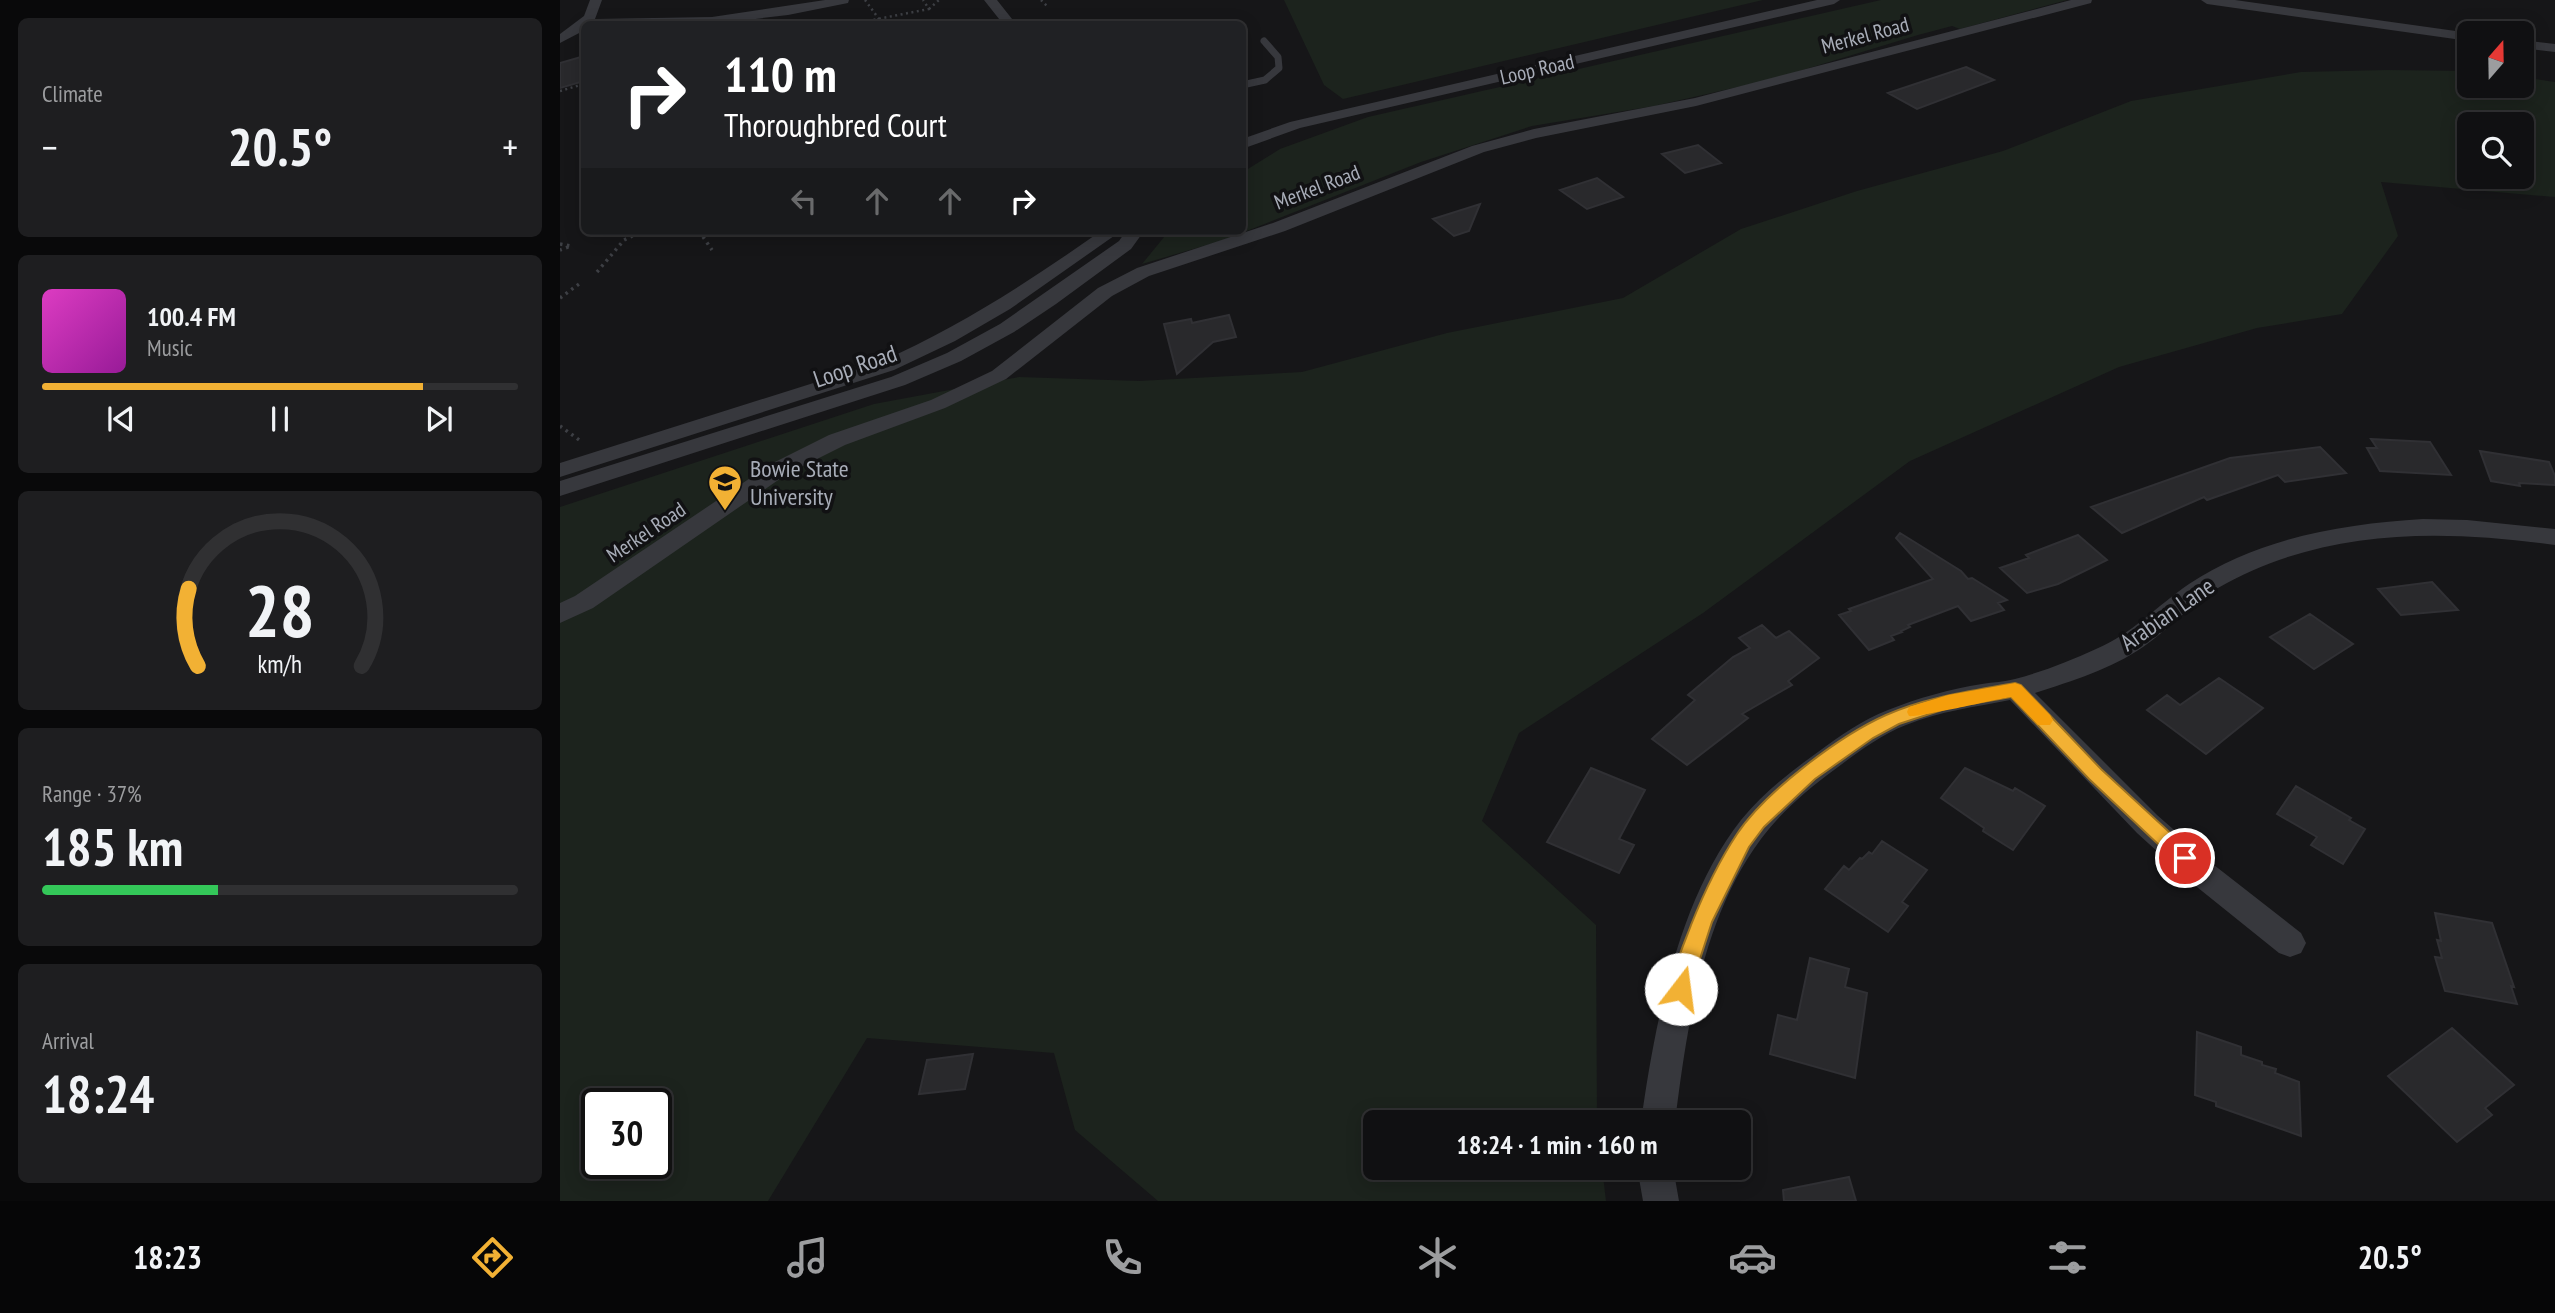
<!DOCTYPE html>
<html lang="en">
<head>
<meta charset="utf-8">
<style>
  :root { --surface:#101012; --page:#1e1e20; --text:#f1f3f6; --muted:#9c9d9f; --line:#303032; --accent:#f2b134 }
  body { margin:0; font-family:"PT Sans Narrow",sans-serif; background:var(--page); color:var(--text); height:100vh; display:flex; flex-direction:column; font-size:26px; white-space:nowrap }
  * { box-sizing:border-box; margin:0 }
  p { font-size:23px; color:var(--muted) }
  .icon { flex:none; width:38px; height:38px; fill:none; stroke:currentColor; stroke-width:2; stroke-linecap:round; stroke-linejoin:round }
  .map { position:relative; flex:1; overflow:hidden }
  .side { display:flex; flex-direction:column; gap:18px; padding:18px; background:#09090a; width:560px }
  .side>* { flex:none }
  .guide { position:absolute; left:21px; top:21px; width:665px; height:214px; border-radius:10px; box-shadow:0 4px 18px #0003,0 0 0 2px var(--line); background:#202124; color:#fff; overflow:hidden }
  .needle { width:46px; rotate:20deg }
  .fabs { position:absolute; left:1897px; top:21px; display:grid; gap:14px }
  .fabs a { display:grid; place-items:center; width:77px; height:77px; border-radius:10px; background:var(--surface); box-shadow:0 4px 18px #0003,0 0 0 2px var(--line); font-size:35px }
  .speed { position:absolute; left:21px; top:1088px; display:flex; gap:14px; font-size:35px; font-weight:700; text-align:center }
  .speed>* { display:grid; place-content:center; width:91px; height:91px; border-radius:50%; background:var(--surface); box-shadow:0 4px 18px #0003,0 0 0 2px var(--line); line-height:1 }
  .speed .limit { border:4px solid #111; border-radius:10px; background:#fff; color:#111 }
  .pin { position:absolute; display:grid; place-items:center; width:60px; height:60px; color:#fff; margin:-30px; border:4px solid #fff; border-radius:50%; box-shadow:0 2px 7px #0007 }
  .me { position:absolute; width:77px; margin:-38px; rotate:15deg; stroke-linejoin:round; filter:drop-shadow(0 0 5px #0008) }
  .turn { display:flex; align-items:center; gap:24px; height:147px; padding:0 28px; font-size:32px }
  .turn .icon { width:91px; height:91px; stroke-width:2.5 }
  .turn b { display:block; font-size:49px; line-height:60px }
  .lanes { display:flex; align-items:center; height:66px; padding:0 28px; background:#0003; justify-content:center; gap:35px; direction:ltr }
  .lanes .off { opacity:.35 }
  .big { font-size:52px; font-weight:700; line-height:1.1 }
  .side .widget { flex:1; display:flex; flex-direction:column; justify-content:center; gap:10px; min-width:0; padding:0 24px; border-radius:10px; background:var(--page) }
  .side .dial { align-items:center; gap:0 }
  .dial svg { height:182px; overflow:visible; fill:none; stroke:var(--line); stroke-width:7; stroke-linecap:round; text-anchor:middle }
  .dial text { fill:var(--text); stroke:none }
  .song { display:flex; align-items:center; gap:21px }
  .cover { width:84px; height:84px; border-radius:10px; background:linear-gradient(135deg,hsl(310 70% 55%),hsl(300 70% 35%)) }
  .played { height:7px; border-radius:4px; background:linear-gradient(90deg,var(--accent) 80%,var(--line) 80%) }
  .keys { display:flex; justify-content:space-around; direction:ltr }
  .heat { display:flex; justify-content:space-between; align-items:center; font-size:38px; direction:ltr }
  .charge { height:10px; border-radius:5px; background:linear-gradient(90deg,#34c759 37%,var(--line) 0) }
  .trip { position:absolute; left:803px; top:1110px; width:388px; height:70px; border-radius:10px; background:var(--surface); box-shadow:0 4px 18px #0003,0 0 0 2px var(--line); font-weight:700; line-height:70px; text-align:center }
  .menu { display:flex; height:112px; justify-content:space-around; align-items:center; background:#060607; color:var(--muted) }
  .menu .icon { width:49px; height:49px }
  .menu .current { color:var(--accent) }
  .menu b { font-size:32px; color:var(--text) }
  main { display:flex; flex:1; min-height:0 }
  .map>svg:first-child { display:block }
  .green { fill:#1c231d; fill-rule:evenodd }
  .building { fill:#29292c; stroke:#303034; stroke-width:2 }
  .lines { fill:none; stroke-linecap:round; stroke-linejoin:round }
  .path-far1 { stroke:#3d3f44; stroke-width:2.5; stroke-dasharray:2 3.5; stroke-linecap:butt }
  .path { stroke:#3d3f44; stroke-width:3.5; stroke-dasharray:2.5 4.5; stroke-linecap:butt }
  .lane { stroke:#37383d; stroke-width:7 }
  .street { fill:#37383d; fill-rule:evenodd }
  .route { fill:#f2b134; stroke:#9d7322; stroke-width:2 }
  .slow { fill:#f59e0b }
  .labels { text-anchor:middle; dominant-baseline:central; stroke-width:7; stroke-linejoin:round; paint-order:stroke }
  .far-street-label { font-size:21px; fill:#a8adb8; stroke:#111113 }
  .street-label { font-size:24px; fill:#a8adb8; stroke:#111113 }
  .poi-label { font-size:24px; fill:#a8adb8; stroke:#111113; text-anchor:start }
</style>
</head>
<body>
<main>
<section class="side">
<div class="widget"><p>Climate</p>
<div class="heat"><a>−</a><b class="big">20.5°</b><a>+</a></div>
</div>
<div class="widget">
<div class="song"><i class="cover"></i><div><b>100.4 FM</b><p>Music</p></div></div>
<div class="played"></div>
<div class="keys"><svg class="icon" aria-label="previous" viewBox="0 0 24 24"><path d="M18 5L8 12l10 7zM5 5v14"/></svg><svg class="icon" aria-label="pause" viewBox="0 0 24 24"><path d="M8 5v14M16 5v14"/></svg><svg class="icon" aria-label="next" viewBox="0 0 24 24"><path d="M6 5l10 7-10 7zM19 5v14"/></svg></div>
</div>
<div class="widget dial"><svg viewBox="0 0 100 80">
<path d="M14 69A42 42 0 1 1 86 69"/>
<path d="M14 69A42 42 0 0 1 10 35" stroke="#f2b134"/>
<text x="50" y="56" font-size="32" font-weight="700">28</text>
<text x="50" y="72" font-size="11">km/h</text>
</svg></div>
<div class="widget"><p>Range · 37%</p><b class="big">185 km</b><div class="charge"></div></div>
<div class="widget"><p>Arrival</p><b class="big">18:24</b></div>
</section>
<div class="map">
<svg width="1995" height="1201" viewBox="0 0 1995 1201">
  <rect width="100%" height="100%" fill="#161618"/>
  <path class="green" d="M724,0H1203L783,99L764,85Z
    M1321,0H1507L1400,29L1392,26L1358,35L1213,79L1094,106L972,126L861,162L664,240L582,264L609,231H682L683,172L720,149L808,117Z
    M1827,70L1909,71V86H1962V77L1995,82V197L1821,182L1838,236L1782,314L1697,328L1559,367L1350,461L1143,613L959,733L922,821L1036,925L1037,1122H816V1167H1042L1046,1201H598L515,1130L494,1053L307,1038L208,1201H0V507L314,404L459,377L579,381L742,372L887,333L1063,298L1181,229L1297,191L1443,151L1571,101L1741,72ZM1909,124H1962V177H1909ZM37,1104H96V1164H37Z"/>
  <path class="building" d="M24,56V81L0,88V63Z
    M1406,67L1434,80L1357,109L1328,93Z
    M1138,145L1161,163L1125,173L1102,154Z
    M1037,178L1063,197L1027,209L1000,190Z
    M920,204L909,231L894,236L873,219Z
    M669,315L676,337L653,342L617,374L604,324L631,319L632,323Z
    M1811,439L1870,442L1891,475L1820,471L1807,448H1817Z
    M1760,447L1786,473L1725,482L1718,475L1647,500L1644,497L1562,533L1531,507L1670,458Z
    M1920,451L1989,462L1995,476V485L1959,483L1960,486L1931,481Z
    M1340,533L1401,571L1408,579L1412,578L1447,600L1438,603L1444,610L1411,621L1398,606L1348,625L1350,627L1341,631L1342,632L1331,636L1334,640L1309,650L1279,615L1291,611L1289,609L1373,579L1336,538Z
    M1518,535L1547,560L1498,584L1467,593L1440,568L1469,558L1466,555Z
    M1872,582L1898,610L1841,615L1818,589Z
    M1750,614L1793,644L1754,669L1710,637Z
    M1202,625L1216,638L1229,631L1259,658L1228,681L1232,685L1182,714L1188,718L1127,765L1092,739L1135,700L1128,695L1173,657L1190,648L1179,638Z
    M1659,678L1703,708L1646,754L1587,710L1607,695L1620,705Z
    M1031,768L1085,790L1059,839L1074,845L1059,873L987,842Z
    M1405,768L1453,791L1455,788L1485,806L1453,850L1423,831L1424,828L1381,798Z
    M1736,786L1791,818L1789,820L1805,829L1783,864L1751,845L1757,837L1717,814Z
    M1322,841L1367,870L1342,902L1348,906L1328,932L1265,889L1284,866L1289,870L1300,858L1302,859L1309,852L1312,854Z
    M1875,913L1932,923L1954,987L1951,986L1957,1004L1885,991L1875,957L1882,958L1877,940L1881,941Z
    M1250,958L1289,969L1285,987L1307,993L1295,1078L1210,1054L1218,1015L1237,1020Z
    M1892,1028L1954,1085L1925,1108L1932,1115L1897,1142L1828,1076Z
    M1637,1032L1681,1047V1055L1702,1062V1065L1716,1069L1715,1073L1739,1082L1741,1136L1656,1106V1102L1635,1095Z
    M413,1054L405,1089L359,1094L367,1060Z
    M1289,1177L1296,1201H1224L1223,1190Z"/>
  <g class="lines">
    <path class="path-far1" d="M305,0L319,19
      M481,0L487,6
      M369,9L379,0
      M292,24L369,9L363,0
      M0,91L24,84"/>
    <path class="path" d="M139,231L152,250
      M0,244L11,246L0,250
      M37,272L64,240L82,231
      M0,298L19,284
      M0,426L22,442"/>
    <path class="lane" d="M682,85L705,80L719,68L718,57L704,41"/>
    <path class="street" d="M30,0H42L35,19L152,17L265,0H289L288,3L228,15L153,24H24L23,31L0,43V34L24,16Z
      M424,0H437L456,24H443Z
      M1257,0H1280L1274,4L740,128L682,149V139L730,122Z
      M1511,0H1532L1531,3L1136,106L976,138L924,152L725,231L589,276L552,296L446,379L385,408L285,445L227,474L33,608L0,623V603L15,596L211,464L269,435L371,400L432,371L538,288L577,268L713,223L912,146L974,129L1135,98Z
      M1641,0H1675L1910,33L1909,41L1647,4Z
      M1962,40L1995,44V52L1962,48Z
      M541,231H561L450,309L395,341L334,370L0,477V463L320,362C399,327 470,281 541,231Z
      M566,231H584L571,249L496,304L454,332L401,361L345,385L0,496V481L331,377L387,353L440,324L559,241Z
      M1863,519L1907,520L1995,529V545C1880,529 1762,528 1658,588C1631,604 1609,629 1583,647C1551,669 1512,681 1475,693L1597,815L1654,865L1741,933L1746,943L1741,953L1730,957L1719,953L1632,883L1577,833L1450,700C1415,707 1380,711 1346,725C1320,735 1297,753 1274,770C1247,790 1221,812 1201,839C1142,918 1127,1027 1115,1122H1081C1095,1023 1118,900 1181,820C1203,793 1230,772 1258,752C1280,736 1302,720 1328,710C1358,698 1390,689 1422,684C1433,682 1444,682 1455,679C1482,672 1510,661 1536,649C1572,634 1598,605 1629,584C1698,538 1782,524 1863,519Z
      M1077,1167H1113L1119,1201H1083Z"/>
  </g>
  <path class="route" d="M1455,683L1461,685L1541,769L1631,852L1634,858L1631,863L1625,866L1618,863L1529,779L1451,697L1388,708L1339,724L1313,738L1255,779L1204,827L1189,847L1152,922L1128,996L1121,999L1114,996C1107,980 1125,942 1131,925C1143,895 1159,861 1177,834C1205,792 1279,736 1326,715C1366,697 1412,691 1455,683Z"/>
  <path class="slow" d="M1455,683L1461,685L1490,715L1493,720L1490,725H1478L1451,697C1437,699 1356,718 1349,716L1347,712L1349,707L1388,695Z"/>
  <defs>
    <g id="university-pin" transform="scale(1.75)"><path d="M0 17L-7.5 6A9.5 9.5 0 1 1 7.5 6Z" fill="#f2b134" stroke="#111113"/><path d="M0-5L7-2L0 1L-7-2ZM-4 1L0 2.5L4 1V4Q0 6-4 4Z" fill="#111"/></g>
  </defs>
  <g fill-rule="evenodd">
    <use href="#university-pin" x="165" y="482"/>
  </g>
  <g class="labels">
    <g class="far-street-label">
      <text transform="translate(1305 35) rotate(-15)">Merkel Road</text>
      <text transform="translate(977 69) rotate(-13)">Loop Road</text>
      <text transform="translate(757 187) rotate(-21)">Merkel Road</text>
      <text transform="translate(86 532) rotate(-34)">Merkel Road</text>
    </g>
    <g class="street-label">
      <text transform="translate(295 366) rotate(-19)">Loop Road</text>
      <text transform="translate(1607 614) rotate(-35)">Arabian Lane</text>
    </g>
    <g class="poi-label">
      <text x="190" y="468">Bowie State<tspan x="190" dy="28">University</tspan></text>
    </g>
  </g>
</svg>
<div class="fabs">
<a><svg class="needle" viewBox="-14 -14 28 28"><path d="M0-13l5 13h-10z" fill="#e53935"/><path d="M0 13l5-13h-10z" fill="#9c9d9f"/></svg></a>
<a><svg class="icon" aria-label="search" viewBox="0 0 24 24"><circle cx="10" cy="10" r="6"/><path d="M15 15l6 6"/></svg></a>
</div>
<div class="speed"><div class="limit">30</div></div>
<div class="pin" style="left:1625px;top:858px;background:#d93025"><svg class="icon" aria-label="arrive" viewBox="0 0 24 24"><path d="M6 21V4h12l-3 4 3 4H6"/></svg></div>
<svg class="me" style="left:1121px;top:989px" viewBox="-20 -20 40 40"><circle r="19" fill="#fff"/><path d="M0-13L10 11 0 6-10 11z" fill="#f2b134"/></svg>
<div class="trip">18:24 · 1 min · 160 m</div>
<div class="guide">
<div class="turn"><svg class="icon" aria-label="right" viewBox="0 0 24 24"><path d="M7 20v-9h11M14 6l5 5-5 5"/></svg><div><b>110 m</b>Thoroughbred Court</div></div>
<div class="lanes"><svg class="icon off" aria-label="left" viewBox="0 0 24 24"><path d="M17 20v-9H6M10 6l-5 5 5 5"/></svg><svg class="icon off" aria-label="ahead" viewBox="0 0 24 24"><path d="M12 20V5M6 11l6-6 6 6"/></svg><svg class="icon off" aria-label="ahead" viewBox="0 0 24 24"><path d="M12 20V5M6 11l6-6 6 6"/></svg><svg class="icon" aria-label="right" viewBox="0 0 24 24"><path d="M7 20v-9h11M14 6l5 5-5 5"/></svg></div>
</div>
</div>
</main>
<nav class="menu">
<b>18:23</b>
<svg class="icon current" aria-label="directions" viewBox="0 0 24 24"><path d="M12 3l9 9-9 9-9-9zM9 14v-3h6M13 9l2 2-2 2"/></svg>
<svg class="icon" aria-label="music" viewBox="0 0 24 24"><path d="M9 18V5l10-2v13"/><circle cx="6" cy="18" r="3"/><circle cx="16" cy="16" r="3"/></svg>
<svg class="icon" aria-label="phone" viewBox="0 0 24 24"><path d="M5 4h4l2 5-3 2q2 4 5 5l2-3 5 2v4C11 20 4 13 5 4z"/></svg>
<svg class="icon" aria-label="climate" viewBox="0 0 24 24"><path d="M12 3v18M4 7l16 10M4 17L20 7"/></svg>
<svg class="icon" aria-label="car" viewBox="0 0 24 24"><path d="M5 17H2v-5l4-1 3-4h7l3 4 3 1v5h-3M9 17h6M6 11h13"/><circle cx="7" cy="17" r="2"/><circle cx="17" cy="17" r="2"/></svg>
<svg class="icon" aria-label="filters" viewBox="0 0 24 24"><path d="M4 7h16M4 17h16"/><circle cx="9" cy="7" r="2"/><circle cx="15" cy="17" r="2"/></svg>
<b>20.5°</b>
</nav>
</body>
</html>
